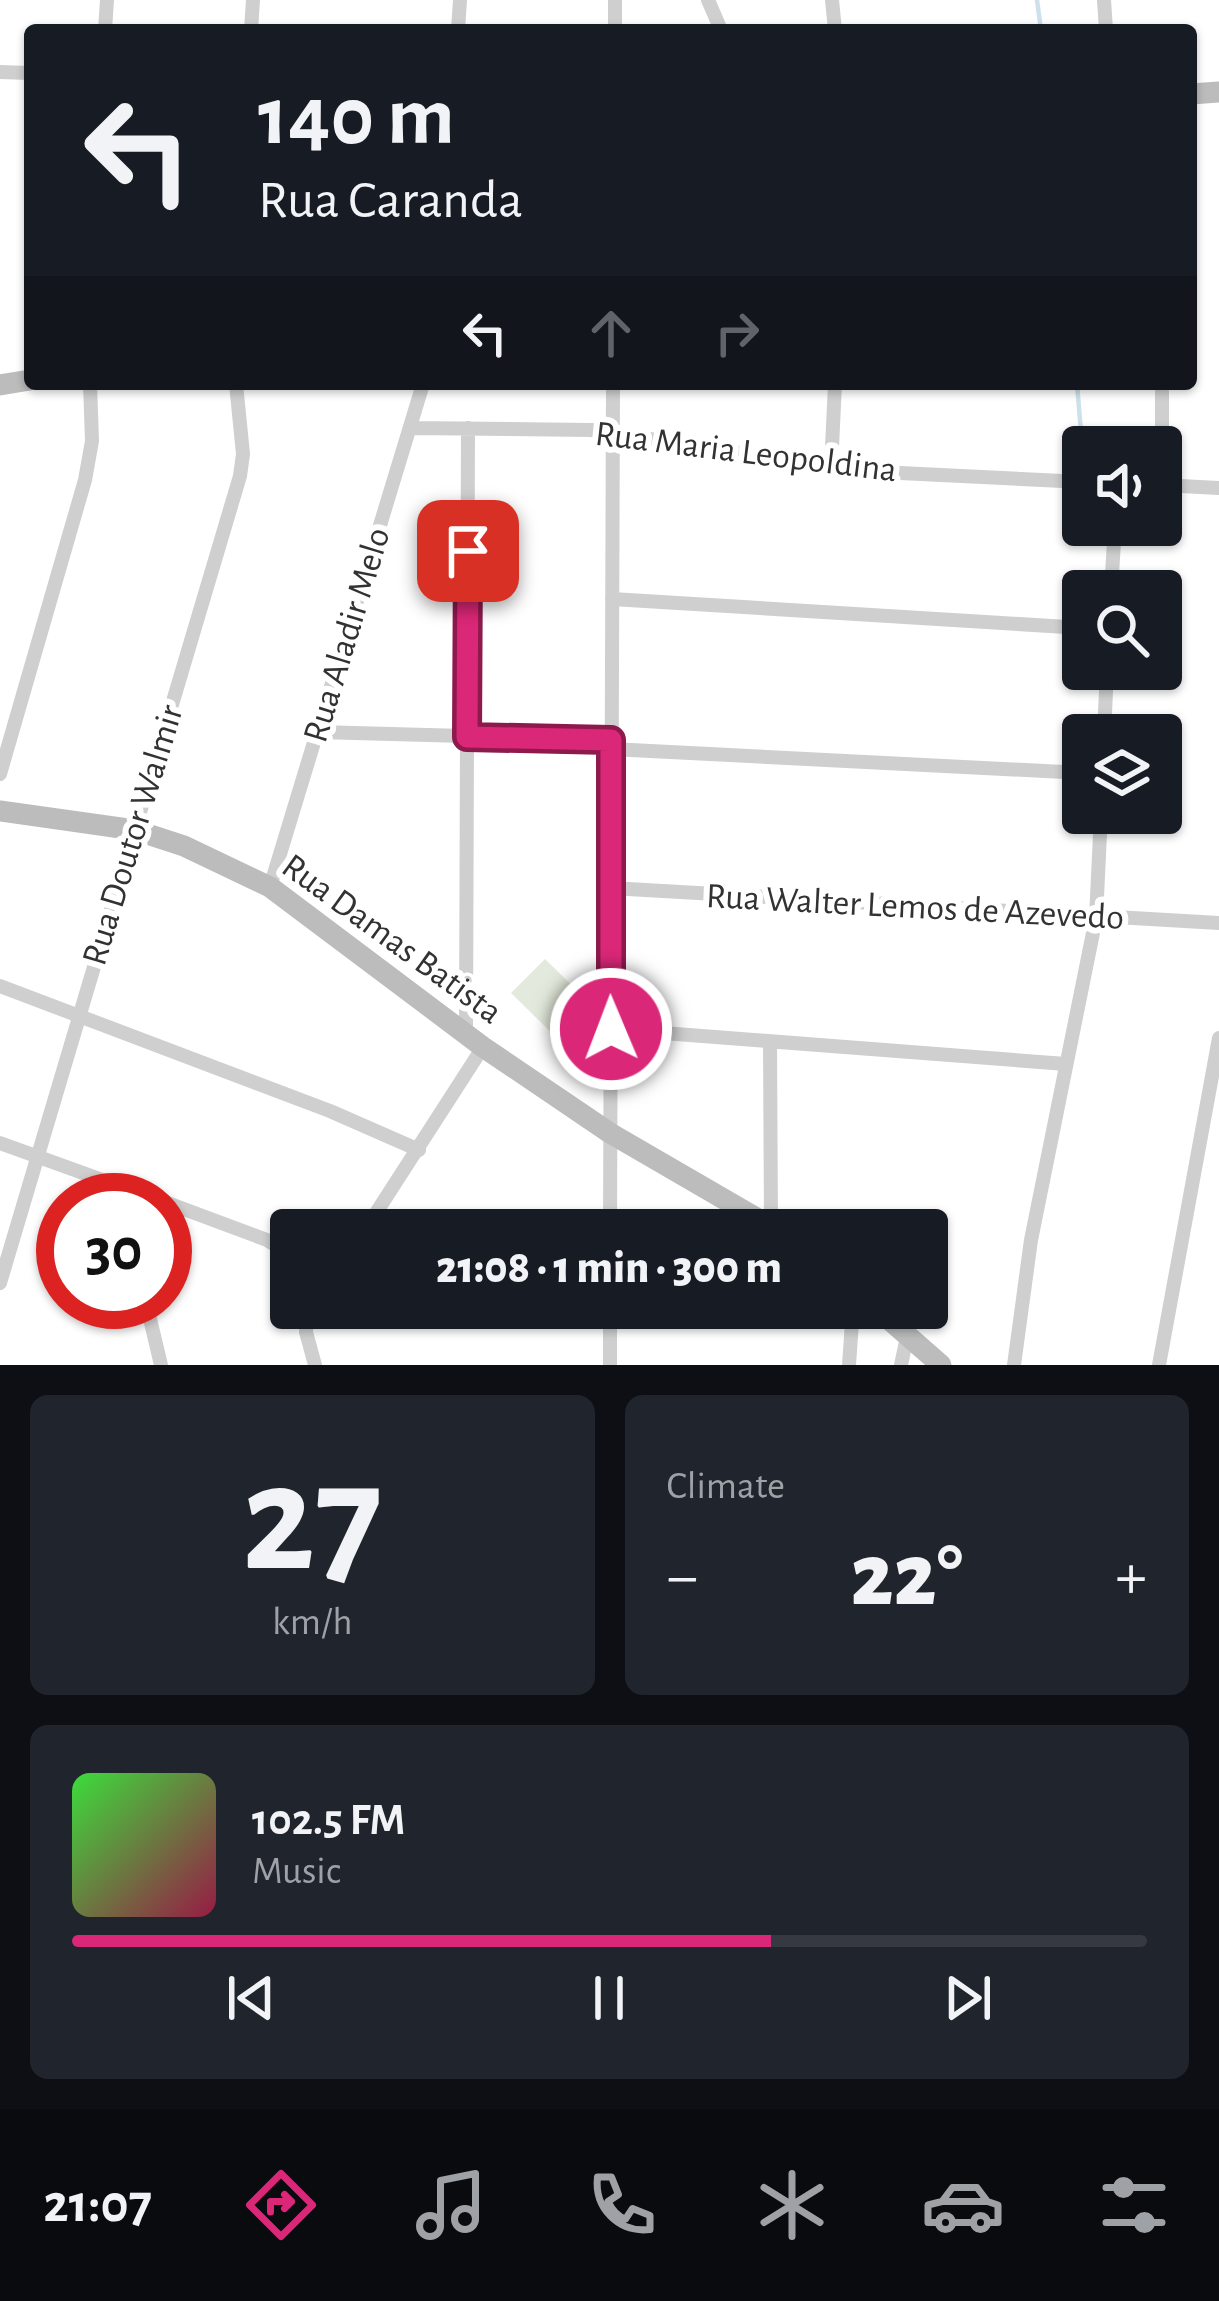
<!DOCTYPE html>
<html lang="en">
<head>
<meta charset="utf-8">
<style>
  :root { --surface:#171b24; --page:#20242c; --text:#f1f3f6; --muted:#9ea1a6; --line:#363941; --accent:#db2777 }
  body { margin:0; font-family:"Alegreya Sans",sans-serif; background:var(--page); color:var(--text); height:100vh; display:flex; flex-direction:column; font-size:45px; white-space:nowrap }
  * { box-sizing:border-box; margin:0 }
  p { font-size:39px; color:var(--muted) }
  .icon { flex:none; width:66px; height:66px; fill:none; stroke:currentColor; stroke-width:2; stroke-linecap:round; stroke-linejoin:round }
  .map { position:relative; height:1365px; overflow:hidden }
  .details { display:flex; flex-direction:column; gap:30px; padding:30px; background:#0d0f14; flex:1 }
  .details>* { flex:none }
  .top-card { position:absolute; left:24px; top:24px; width:1173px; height:366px; border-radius:12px; box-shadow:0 3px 9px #0004; background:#171b24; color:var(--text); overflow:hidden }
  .buttons { position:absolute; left:1062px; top:426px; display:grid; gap:24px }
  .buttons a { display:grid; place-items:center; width:120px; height:120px; border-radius:12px; background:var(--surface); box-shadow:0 3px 9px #0004; font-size:60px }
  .speed { position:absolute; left:36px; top:1173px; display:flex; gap:24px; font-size:60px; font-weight:700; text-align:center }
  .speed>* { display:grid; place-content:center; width:156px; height:156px; border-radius:50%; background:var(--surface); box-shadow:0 3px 9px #0004; line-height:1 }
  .speed .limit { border:18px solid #d22; background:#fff; color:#111 }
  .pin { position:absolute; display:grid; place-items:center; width:102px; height:102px; color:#fff; margin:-51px; border-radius:24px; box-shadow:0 6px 18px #0006 }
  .me { position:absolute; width:132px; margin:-66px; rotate:359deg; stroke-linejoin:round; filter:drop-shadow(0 0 9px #0008) }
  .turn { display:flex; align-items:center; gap:42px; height:252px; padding:0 36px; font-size:54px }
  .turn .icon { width:156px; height:156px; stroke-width:2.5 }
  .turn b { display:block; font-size:84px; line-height:102px }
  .lanes { display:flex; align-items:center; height:114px; padding:0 36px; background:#0003; justify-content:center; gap:60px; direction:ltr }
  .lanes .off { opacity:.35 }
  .big { font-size:90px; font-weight:800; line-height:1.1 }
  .details .widget { flex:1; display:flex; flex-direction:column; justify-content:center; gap:18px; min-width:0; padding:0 42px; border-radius:18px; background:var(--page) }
  .details .dial { align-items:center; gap:0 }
  .dial b { font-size:156px; line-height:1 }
  .song { display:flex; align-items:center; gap:36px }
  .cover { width:144px; height:144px; border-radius:18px; background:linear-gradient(135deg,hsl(120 70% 55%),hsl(340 70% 35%)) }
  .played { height:12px; border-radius:6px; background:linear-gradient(90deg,var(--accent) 65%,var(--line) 65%) }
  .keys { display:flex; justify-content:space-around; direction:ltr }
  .heat { display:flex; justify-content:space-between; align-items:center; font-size:66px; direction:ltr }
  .details .tiles { flex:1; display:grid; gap:30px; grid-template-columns:1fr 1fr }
  .widget:last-child { grid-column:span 2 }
  .trip { position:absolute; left:270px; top:1209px; width:678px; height:120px; border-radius:12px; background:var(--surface); box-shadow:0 3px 9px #0004; font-weight:800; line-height:120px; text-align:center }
  .tab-bar { display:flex; height:192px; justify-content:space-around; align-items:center; background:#090b0e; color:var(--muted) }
  .tab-bar .icon { width:84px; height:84px }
  .tab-bar .selected { color:var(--accent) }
  .tab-bar b { font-size:54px; color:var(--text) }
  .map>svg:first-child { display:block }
  .green { fill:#e3e9dc }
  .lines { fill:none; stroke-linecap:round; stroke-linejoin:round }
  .stream { stroke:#cce1ea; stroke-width:4.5 }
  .street { stroke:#cfcfcf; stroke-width:14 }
  .secondary { stroke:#bcbcbc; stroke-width:21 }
  .route-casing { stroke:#8e194d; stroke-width:30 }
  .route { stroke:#db2777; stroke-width:21 }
  .labels { text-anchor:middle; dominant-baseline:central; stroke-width:12; stroke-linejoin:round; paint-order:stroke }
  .street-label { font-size:36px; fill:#323232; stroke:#fff }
</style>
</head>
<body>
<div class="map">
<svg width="1219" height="1365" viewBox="0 0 1219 1365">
  <rect width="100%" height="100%" fill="#fff"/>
  <path class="green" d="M545,959L595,1008L561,1042L511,993Z"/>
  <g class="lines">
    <path class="stream" d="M1037,0L1041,30
      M1077,384L1083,456"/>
    <path class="street" d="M615,0V30
      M708,0L721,30
      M832,0L835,30
      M1104,0L1106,30
      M105,30L107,0
      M251,30L253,0
      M458,30L460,0
      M0,72L30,73
      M1162,384V485
      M410,428L591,430L859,471L1083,482
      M831,468L835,384
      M1161,485L1219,488
      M1111,591L1115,525
      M612,599L1083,628
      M318,732L611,740
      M1104,735L1107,669
      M611,749L1083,773
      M0,774L85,480L92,441L90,384
      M270,887L423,384
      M610,888L1219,923
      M0,986L330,1111L419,1150
      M611,1029L1066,1064
      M466,1034L468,428
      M770,1043L771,1226
      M0,1143L158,1200
      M165,1202L267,1240L291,1255
      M165,1230L172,1205
      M365,1230L483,1047
      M610,1230L613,384
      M0,1283L240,476L243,454L236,384
      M146,1302L161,1365
      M307,1308L306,1332L315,1365
      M610,1319L853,1312
      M610,1365V1308
      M849,1365L853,1308
      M901,1365L907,1337
      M1014,1365L1031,1240L1096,918L1101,813
      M1159,1365L1219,1038"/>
    <path class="secondary" d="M1191,94L1219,92
      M0,385L30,380
      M0,811L135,830L184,846L270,887L483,1047L610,1133L777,1230
      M876,1308L941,1365"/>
  </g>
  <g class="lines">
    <g class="route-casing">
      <path id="route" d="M468,551L467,737L611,740V1029"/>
    </g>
    <use href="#route" class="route"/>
  </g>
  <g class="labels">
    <g class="street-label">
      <text transform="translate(746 452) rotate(7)">Rua Maria Leopoldina</text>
      <text transform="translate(347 635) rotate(-73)">Rua Aladir Melo</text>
      <text transform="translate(133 835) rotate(-73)">Rua Doutor Walmir</text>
      <text transform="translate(915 907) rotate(3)">Rua Walter Lemos de Azevedo</text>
      <text transform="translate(392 939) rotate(36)">Rua Damas Batista</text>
    </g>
  </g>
</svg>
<div class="buttons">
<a><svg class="icon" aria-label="sound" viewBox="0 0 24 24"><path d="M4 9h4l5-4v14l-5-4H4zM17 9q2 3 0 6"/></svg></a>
<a><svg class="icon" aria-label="search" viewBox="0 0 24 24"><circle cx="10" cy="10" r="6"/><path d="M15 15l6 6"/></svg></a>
<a><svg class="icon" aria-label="layers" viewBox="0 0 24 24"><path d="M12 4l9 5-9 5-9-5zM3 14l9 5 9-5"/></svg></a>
</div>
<div class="speed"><div class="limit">30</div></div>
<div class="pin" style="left:468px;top:551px;background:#d93025"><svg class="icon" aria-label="arrive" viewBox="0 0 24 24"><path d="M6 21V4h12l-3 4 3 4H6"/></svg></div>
<svg class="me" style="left:611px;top:1029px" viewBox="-20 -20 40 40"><circle r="17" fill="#db2777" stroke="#fff" stroke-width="3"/><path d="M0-11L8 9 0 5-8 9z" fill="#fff"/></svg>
<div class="trip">21:08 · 1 min · 300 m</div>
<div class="top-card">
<div class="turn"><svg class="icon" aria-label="left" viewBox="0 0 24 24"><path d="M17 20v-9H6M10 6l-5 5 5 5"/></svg><div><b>140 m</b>Rua Caranda</div></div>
<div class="lanes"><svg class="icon" aria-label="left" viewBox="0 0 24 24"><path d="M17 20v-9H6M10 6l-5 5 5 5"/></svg><svg class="icon off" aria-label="ahead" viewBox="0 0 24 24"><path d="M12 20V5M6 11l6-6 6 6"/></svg><svg class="icon off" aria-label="right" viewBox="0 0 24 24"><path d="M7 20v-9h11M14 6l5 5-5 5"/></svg></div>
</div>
</div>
<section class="details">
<div class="tiles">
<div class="widget dial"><b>27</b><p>km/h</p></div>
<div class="widget"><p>Climate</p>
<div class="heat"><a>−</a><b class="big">22°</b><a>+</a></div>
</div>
<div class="widget">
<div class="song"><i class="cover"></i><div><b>102.5 FM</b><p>Music</p></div></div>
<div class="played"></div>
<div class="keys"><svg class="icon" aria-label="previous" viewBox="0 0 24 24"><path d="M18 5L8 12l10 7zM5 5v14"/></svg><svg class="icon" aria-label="pause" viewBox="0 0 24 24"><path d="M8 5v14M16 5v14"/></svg><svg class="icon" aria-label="next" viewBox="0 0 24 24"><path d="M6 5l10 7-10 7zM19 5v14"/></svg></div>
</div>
</div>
</section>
<nav class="tab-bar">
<b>21:07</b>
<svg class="icon selected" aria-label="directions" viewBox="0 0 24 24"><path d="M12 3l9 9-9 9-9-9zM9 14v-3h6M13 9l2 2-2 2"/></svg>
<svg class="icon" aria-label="music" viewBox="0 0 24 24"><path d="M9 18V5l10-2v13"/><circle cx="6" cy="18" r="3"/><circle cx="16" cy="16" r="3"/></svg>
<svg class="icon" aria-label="phone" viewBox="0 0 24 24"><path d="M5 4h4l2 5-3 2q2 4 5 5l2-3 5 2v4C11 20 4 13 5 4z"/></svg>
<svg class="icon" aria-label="climate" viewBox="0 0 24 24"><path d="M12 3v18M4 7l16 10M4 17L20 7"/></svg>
<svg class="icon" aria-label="car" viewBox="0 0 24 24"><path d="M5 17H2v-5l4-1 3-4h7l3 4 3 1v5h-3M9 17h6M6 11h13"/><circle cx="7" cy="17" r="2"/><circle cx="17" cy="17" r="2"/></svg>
<svg class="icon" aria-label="filters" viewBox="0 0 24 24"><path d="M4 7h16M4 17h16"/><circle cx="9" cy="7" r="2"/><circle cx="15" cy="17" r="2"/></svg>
</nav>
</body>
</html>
